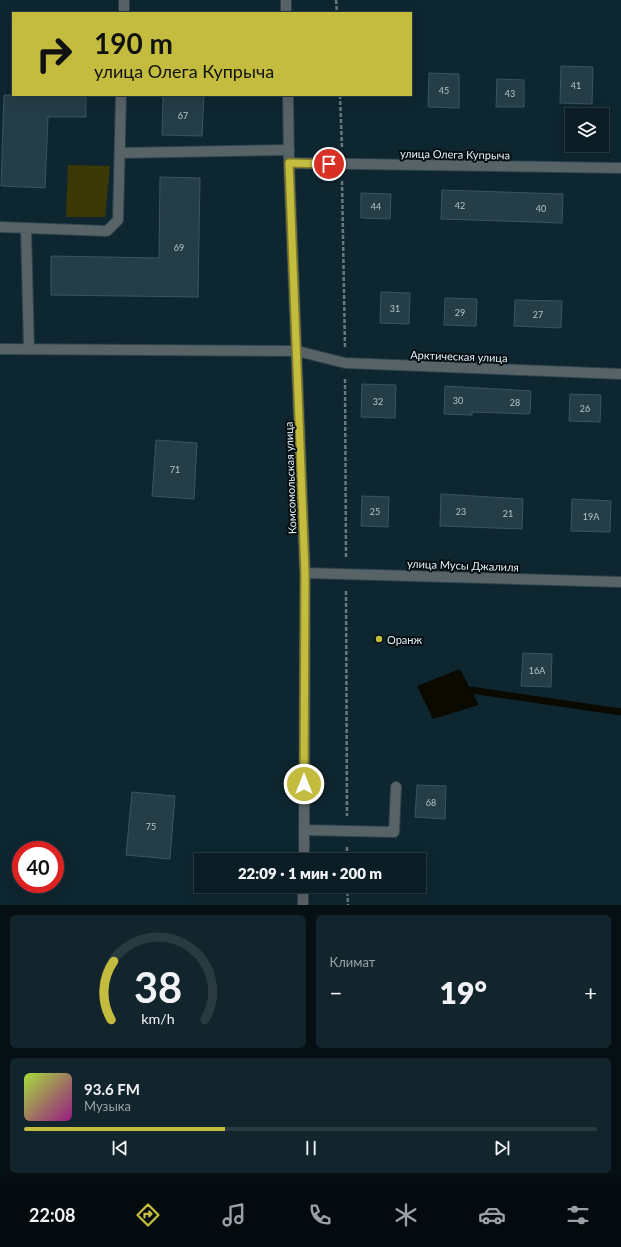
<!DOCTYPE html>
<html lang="ru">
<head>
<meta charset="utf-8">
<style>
  :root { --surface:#0a1c24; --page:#13252c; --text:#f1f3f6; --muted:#99a1a6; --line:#2a3a41; --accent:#c4bc3e }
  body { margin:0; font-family:Lato,sans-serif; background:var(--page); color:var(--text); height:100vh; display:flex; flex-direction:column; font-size:15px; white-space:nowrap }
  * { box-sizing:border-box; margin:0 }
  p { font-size:13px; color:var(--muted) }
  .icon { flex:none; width:22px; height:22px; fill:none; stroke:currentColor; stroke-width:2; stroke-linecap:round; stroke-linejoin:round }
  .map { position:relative; height:905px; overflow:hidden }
  .drawer { display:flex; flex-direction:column; gap:10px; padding:10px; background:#060f14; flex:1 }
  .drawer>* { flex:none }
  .hud { position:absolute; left:12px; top:12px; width:400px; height:84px; border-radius:0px; box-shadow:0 4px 16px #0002,0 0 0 1px var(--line); background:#c4bc3e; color:#111; overflow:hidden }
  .buttons { position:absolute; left:565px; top:108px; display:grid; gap:8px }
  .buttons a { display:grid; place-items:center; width:44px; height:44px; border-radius:0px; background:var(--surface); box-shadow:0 4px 16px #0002,0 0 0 1px var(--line); font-size:20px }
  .speed { position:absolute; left:12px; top:841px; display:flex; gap:8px; font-size:20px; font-weight:700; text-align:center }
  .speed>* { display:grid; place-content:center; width:52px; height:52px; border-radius:50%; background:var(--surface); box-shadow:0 4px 16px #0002,0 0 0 1px var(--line); line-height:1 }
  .speed .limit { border:6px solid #d22; background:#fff; color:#111 }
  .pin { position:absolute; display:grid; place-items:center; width:34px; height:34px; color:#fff; margin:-17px; border:2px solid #fff; border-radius:50%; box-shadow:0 1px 4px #0007 }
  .me { position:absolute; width:44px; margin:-22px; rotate:0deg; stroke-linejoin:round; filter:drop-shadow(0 0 3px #0008) }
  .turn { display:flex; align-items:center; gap:14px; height:84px; padding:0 16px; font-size:18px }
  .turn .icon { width:52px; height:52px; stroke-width:2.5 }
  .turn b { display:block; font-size:28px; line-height:34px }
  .big { font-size:30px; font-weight:800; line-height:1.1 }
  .drawer .widget { flex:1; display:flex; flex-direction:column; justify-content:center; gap:6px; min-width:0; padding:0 14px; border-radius:6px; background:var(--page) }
  .drawer .dial { align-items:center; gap:0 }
  .dial svg { height:104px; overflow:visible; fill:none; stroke:var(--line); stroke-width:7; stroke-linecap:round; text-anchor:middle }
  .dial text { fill:var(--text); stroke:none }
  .song { display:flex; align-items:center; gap:12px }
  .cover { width:48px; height:48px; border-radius:6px; background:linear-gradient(135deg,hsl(80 70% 55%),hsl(310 70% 35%)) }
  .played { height:4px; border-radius:2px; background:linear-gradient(90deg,var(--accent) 35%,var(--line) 35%) }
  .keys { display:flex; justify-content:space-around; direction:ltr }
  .heat { display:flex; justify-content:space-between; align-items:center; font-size:22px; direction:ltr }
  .drawer .tiles { flex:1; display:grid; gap:10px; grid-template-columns:1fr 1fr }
  .widget:last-child { grid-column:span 2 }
  .trip { position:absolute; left:194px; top:853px; width:232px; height:40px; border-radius:0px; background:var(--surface); box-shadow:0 4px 16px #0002,0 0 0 1px var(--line); font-weight:800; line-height:40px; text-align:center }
  .tab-bar { display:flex; height:64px; justify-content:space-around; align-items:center; background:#040b0e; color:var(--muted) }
  .tab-bar .icon { width:28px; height:28px }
  .tab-bar .on { color:var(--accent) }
  .tab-bar b { font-size:18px; color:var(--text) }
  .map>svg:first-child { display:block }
  .green { fill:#3c3907 }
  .water { fill:#0b0a00 }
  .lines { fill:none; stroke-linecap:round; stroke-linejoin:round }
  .stream { stroke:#0b0a00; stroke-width:7 }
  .building { fill:#253d47; stroke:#3b545e }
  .service-casing { stroke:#2c424c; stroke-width:12 }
  .minor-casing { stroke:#2c424c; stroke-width:12 }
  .tertiary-casing { stroke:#2c424c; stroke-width:12 }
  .path { stroke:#677a83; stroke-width:2.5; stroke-dasharray:4 2; stroke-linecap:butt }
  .service { stroke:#586368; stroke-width:10 }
  .minor { stroke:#586368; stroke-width:10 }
  .tertiary { stroke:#586368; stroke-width:10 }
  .route-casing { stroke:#7f7a28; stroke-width:10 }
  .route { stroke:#c4bc3e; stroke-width:7 }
  .poi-dot { fill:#c4bc3e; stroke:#050e12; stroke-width:1.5 }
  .labels { text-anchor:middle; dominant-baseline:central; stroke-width:4; stroke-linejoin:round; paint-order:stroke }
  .number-label { font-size:9px; fill:#b4c4cb }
  .street-label { font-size:11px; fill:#e3f1f7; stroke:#050e12 }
  .poi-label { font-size:11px; fill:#e3f1f7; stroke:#050e12; text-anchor:start }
</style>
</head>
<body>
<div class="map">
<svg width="621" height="905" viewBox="0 0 621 905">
  <rect width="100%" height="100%" fill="#0e2630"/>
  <path class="green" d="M68,165L110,166L105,217H66Z"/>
  <path class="water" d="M460,669L479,705L433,719L417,686Z"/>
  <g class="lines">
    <path class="stream" d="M471,690L621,712"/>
  </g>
  <path class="building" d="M561,66L593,67L592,104L560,103Z
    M429,73L459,74V108L428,107Z
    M497,79L524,80V107H496Z
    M4,95H86V117H48L45,188L1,186Z
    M163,95H204L202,136L162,135Z
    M160,177L200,178L198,297L51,295V256L159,258Z
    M442,190L563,194L562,223L441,219Z
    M361,193L391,194L390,219L361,218Z
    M381,292L410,293L409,324L380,323Z
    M445,298L477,299L476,326L444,325Z
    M515,300L562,301L561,328L514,326Z
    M362,384L396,385L395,418L361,417Z
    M445,386L531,391L530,414L472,412V415L444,414Z
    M570,394L601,395L600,422L569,421Z
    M156,440L197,443L194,499L152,496Z
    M441,494L523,499L522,529L440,526Z
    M362,496L389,497L388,527L361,526Z
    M572,499L611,501L610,532L571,531Z
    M523,653L552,654L551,687L521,686Z
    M417,785L446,786L445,819L415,817Z
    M132,792L175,796L170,859L126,855Z"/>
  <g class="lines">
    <g class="service-casing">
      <path id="service" d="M124,13V0
        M120,153L289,150
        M0,227L107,231L118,220L121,95
        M26,228L29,349
        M0,349L297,351
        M304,830L394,832L396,787"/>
    </g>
    <g class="minor-casing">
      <path id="minor" d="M289,163L621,168
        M297,351L345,363L621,374
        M305,573L621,582"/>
    </g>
    <g class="tertiary-casing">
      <path id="tertiary" d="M286,0V13
        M288,95L289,163L305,573L304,860
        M303,905V886"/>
    </g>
    <path class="path" d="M336,0L337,13
      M340,95L342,148
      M342,181L345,348
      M345,379L346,558
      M346,591L347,816
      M347,847V860
      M347,886L348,905"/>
    <use href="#service" class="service"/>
    <use href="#minor" class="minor"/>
    <use href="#tertiary" class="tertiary"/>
  </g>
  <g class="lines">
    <g class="route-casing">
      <path id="route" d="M304,784L305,573L289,163L329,164"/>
    </g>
    <use href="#route" class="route"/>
  </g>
  <circle class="poi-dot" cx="379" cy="639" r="4"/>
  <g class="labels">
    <g class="number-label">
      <text x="576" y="85">41</text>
      <text x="444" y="90">45</text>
      <text x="510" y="93">43</text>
      <text x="183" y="115">67</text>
      <text x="460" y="205">42</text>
      <text x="376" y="206">44</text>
      <text x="541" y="208">40</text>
      <text x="179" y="247">69</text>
      <text x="395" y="308">31</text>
      <text x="460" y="312">29</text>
      <text x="538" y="314">27</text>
      <text x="458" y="400">30</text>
      <text x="378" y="401">32</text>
      <text x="515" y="402">28</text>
      <text x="585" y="408">26</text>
      <text x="175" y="469">71</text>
      <text x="375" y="511">25</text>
      <text x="461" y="511">23</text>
      <text x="508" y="513">21</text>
      <text x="591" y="516">19А</text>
      <text x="537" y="670">16А</text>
      <text x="431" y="802">68</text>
      <text x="151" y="826">75</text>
    </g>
    <g class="street-label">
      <text transform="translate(455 154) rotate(1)">улица Олега Купрыча</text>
      <text transform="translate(459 356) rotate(2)">Арктическая улица</text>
      <text transform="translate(290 478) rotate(-92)">Комсомольская улица</text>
      <text transform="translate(463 565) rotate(2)">улица Мусы Джалиля</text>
    </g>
    <g class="poi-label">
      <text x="387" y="639">Оранж</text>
    </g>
  </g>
</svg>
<div class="buttons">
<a><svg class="icon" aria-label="layers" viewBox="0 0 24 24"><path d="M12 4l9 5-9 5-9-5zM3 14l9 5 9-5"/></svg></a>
</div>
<div class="speed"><div class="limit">40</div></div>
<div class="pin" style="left:329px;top:164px;background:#d93025"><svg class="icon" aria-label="arrive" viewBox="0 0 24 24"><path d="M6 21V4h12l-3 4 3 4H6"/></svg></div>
<svg class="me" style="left:304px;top:784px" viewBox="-20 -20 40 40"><circle r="17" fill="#c4bc3e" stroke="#fff" stroke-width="3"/><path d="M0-11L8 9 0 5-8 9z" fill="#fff"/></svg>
<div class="trip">22:09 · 1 мин · 200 m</div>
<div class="hud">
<div class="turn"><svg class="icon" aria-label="right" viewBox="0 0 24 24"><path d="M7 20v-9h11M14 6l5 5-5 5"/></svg><div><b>190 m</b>улица Олега Купрыча</div></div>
</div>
</div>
<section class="drawer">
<div class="tiles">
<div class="widget dial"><svg viewBox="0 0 100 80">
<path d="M14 69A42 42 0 1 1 86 69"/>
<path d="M14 69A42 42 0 0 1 16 24" stroke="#c4bc3e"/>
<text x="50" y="56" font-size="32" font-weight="700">38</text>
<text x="50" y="72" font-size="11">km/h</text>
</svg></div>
<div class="widget"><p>Климат</p>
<div class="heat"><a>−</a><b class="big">19°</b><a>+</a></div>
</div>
<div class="widget">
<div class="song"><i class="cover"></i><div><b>93.6 FM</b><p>Музыка</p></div></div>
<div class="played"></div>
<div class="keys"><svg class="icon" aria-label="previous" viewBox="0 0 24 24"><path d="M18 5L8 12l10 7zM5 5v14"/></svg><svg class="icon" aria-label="pause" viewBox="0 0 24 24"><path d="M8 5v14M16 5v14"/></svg><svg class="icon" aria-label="next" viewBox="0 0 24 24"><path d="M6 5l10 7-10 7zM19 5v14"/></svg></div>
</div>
</div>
</section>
<nav class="tab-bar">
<b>22:08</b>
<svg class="icon on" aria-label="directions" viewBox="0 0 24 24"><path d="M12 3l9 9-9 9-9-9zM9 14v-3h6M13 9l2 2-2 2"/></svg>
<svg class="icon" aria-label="music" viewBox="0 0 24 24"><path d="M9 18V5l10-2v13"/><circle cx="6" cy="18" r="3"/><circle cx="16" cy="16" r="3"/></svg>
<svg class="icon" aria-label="phone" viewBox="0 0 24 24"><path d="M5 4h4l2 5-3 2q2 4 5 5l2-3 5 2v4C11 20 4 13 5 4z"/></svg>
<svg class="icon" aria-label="climate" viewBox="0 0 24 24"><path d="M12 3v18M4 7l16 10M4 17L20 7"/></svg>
<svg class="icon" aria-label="car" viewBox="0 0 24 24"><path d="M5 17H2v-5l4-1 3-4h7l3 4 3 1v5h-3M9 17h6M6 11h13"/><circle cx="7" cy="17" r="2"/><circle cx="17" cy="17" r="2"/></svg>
<svg class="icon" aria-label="filters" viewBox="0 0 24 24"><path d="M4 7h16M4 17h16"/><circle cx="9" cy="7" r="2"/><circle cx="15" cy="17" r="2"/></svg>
</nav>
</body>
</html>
